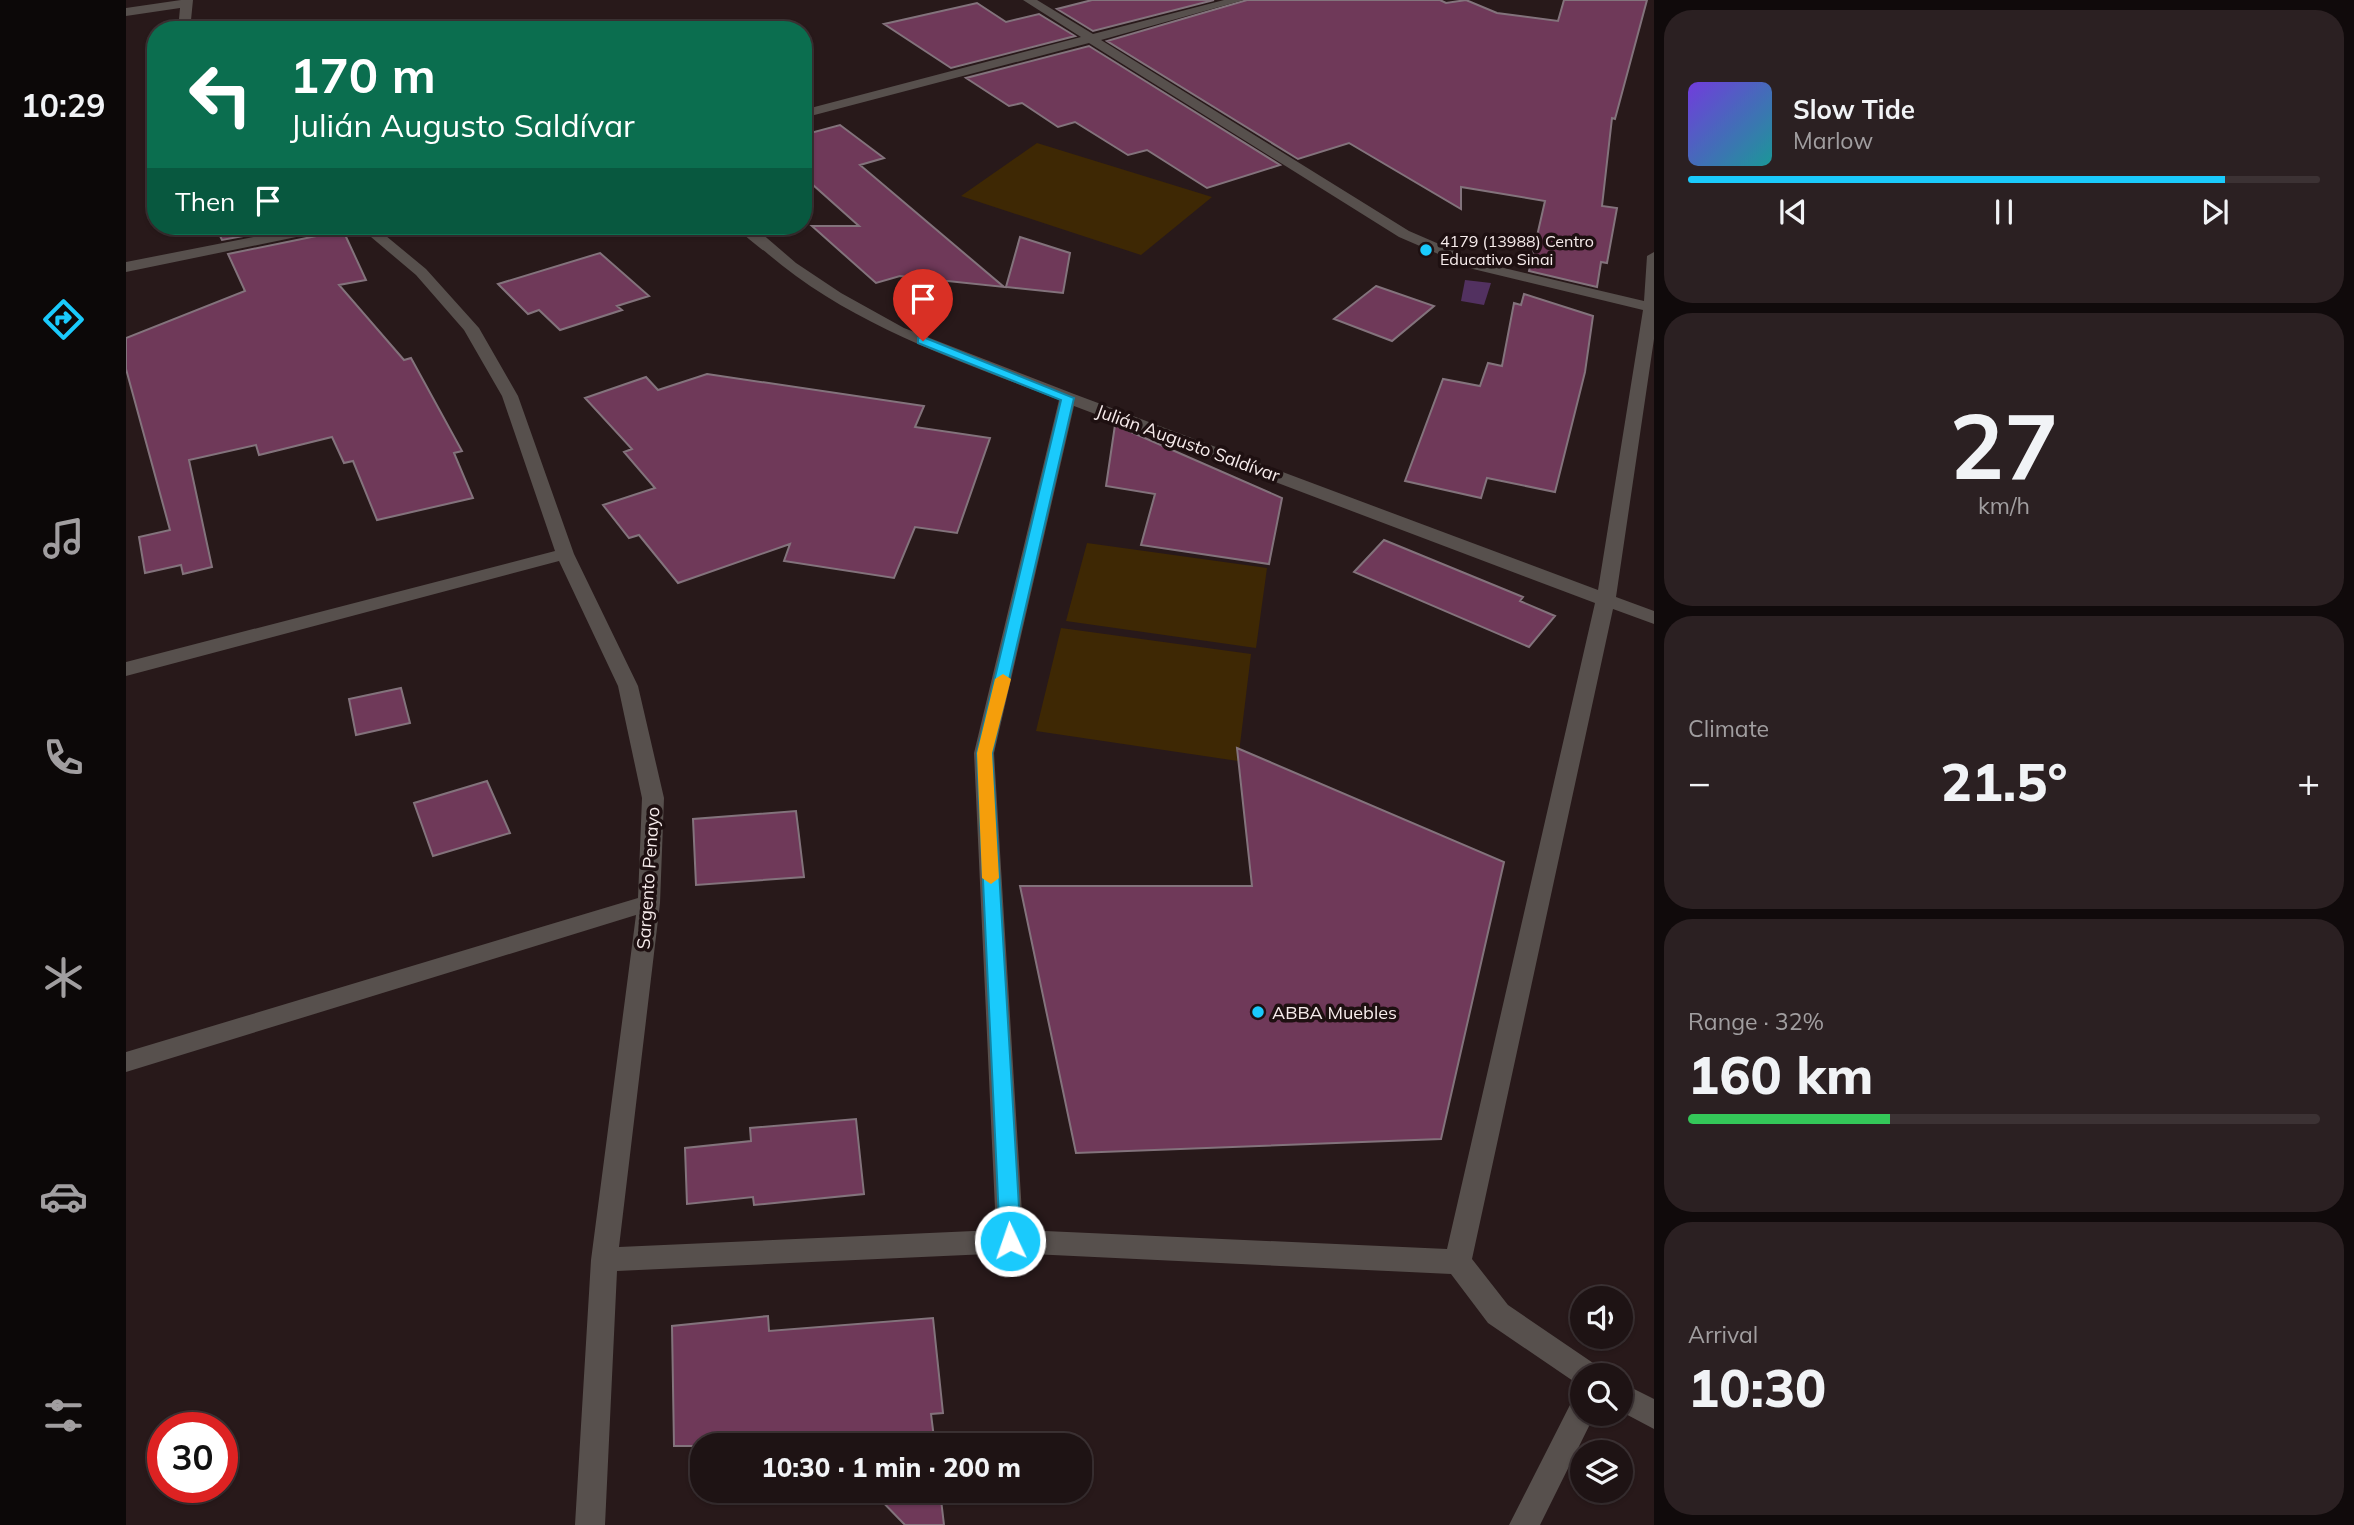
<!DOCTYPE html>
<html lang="en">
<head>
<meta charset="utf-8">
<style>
  :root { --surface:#1e1314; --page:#2b2022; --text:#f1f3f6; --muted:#a19ea0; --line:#3c3234; --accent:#1acafc }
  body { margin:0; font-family:Mulish,sans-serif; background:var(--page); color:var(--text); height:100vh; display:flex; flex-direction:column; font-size:26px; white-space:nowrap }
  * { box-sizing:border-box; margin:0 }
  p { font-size:23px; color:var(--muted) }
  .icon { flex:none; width:38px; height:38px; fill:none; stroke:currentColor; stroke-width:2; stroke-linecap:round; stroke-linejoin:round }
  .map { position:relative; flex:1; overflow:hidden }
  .sheet { display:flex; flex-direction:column; gap:10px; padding:10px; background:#100a0b; width:700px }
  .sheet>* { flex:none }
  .top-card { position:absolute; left:21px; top:21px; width:665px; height:214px; border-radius:28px; box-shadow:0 2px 5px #0004,0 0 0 2px var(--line); background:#0b6e4f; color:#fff; overflow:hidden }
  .controls { position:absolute; left:1444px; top:1286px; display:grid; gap:14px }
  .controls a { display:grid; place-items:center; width:63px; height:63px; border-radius:50%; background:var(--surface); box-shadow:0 2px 5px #0004,0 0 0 2px var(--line); font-size:35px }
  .speed { position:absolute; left:21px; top:1412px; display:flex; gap:14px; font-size:35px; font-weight:700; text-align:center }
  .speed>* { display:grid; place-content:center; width:91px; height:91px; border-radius:50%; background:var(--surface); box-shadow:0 2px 5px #0004,0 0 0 2px var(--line); line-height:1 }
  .speed .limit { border:10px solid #d22; background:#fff; color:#111 }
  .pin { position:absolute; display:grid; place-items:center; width:60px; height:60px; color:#fff; margin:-72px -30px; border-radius:50% 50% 50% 0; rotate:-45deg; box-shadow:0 0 7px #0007 }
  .pin .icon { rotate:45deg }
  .me { position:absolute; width:77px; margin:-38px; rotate:357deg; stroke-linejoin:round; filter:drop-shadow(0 0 5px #0008) }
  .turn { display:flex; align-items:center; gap:24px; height:147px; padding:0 28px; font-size:32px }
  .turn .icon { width:91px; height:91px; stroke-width:2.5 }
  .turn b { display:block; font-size:49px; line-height:60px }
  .then { display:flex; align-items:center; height:66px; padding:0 28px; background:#0003; gap:14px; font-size:26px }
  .big { font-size:52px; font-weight:800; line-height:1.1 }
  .sheet .tile { flex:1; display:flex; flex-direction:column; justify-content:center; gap:10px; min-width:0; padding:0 24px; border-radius:28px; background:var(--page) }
  .sheet .dial { align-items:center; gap:0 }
  .dial b { font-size:91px; line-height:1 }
  .song { display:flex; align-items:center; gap:21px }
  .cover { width:84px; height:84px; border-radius:10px; background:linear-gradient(135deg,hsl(260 70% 55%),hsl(180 70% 35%)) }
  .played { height:7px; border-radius:4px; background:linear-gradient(90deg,var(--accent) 85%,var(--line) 85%) }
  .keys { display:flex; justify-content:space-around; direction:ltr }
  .heat { display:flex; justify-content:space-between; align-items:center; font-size:38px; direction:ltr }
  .charge { height:10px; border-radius:5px; background:linear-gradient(90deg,#34c759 32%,var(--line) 0) }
  .trip { position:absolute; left:564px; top:1433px; width:402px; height:70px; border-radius:28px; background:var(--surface); box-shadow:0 2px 5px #0004,0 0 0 2px var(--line); font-weight:800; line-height:70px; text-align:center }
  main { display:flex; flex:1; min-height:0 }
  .dock { display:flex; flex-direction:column; width:126px; justify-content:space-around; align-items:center; background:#0c0808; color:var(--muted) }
  .dock .icon { width:49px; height:49px }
  .dock .active { color:var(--accent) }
  .dock b { font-size:32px; color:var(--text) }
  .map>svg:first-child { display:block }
  .green { fill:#3e2804 }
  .water { fill:#523160 }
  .building { fill:#6f3959; stroke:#83737c; stroke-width:2 }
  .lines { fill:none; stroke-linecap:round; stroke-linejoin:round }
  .minor { fill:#57504d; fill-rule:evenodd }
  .route { fill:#1acafc; stroke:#1183a4; stroke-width:2 }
  .slow { fill:#f59e0b }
  .poi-dot { fill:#1acafc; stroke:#1e1011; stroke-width:2.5 }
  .labels { text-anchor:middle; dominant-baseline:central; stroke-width:7; stroke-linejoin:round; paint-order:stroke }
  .far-poi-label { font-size:16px; fill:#f7ecec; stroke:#1e1011; text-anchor:start }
  .street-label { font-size:18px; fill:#f7ecec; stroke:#1e1011 }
  .poi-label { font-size:18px; fill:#f7ecec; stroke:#1e1011; text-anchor:start }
</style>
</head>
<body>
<main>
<nav class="dock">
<b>10:29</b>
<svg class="icon active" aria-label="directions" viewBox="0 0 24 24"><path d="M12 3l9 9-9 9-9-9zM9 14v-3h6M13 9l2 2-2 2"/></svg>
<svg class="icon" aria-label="music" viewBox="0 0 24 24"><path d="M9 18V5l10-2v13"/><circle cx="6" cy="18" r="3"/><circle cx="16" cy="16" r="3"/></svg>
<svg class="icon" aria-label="phone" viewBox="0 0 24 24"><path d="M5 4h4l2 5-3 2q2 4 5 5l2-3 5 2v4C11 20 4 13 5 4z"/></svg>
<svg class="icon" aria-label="climate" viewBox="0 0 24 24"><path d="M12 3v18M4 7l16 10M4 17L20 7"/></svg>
<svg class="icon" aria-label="car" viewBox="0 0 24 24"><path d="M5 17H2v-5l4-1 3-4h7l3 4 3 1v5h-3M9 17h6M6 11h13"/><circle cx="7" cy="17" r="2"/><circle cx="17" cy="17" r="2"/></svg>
<svg class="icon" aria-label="filters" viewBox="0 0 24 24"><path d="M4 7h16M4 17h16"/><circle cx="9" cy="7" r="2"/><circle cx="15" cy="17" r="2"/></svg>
</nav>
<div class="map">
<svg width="1528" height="1525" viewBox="0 0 1528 1525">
  <rect width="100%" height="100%" fill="#28191a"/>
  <path class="green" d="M911,143L1086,197L1015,255L835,196Z
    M961,543L1141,568L1130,648L940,621Z
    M935,628L1125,654L1112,761L910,731Z"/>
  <path class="water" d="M1339,280L1365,283L1358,305L1335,301Z"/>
  <path class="building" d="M966,0H1088L967,31L931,9Z
    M1121,0H1314L1320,3L1340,0L1371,13L1432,21L1438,0H1521L1489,119L1486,118L1476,206L1491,208L1481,263L1475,262L1471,287L1403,271L1419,201L1335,187V209L1223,143L1172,159L981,41Z
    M851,3L880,22L913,14L949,36L825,68L758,24Z
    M963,46L1154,165L1081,188L1021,150L1002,155L949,122L932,127L896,103L883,106L840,78Z
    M714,125L758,158L734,165L878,287L774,276L750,283L686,226H733L677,176V135Z
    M89,226H171L96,240Z
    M215,226L240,280L213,285L278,360L285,358L336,451L328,453L347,498L251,520L227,461L218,463L206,437L133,455L130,445L63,460L86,567L57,574L55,565L19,573L13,537L44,530L0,369V338L119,291L102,254L205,233Z
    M894,237L944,253L937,293L880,287Z
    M474,253L523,296L491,306L496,310L434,330L413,310L402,314L372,284Z
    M1250,286L1308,306L1266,341L1208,319Z
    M1398,294L1467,316L1459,372L1429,492L1361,478L1355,498L1279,481L1317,379L1354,386L1362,363L1376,366L1388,303L1395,305Z
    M581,374L798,406L789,427L864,438L831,533L789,527L768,578L658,561L664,544L552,583L513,535L503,538L477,505L529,488L498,452L506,449L459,398L520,377L532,390Z
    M989,425L1156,498L1143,564L1015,545L1029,494L980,486Z
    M1258,540L1397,597L1394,601L1429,616L1403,647L1228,572Z
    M275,688L284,723L230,735L223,699Z
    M1111,748L1378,862L1315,1139L950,1153L894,886H1126Z
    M361,781L384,833L307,856L288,803Z
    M670,811L678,877L570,885L567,819Z
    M730,1119L738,1194L628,1205L627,1197L561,1204L559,1148L625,1141L624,1128Z
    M642,1316L643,1331L807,1318L817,1413L805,1414L809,1446H548L546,1326Z
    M746,1491H814L818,1525H779Z"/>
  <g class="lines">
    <path class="minor" d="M55,0H67L64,30H52L54,8L0,16V8Z
      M897,0H911L967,34L1098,0H1118L975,40L1283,231L1357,263L1518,301L1521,256L1528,252V339L1490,597L1528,611V624L1487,609L1346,1259L1382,1305L1473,1367L1477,1376H1456V1387L1453,1385L1362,1323L1325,1274L884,1253L491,1271L479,1525H449L465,1260L510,915L0,1072V1052L512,898L516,798L492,686L433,561L0,676V662L429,551L376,396L338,330L290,275L232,226H248L300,269L353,328L392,396L448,554L512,686L538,798L534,903L493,1247L870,1230L848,753L933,400C832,360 726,326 642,254C632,246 618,237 611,226H627L670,263L715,293L778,328L948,394L1472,590L1517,310L1347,269L1273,237L963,43L677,118V110L955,37ZM948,406L1469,603L1321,1249L897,1230L868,753Z
      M183,226H211L204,230L0,272V262Z
      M1494,1382L1528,1399V1429L1494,1411Z
      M1456,1397V1414H1469L1414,1525H1383L1446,1401Z"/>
  </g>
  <path class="route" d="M797,337L948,398L866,753L895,1241L892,1247L884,1250L877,1247L874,1241L851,753L935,400L792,343V338Z"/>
  <path class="slow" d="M877,674L885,679L866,753L873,878L865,884L856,878L851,753L869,679Z"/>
  <g class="poi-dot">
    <circle cx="1300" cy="250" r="7"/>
    <circle cx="1132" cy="1012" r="7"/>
  </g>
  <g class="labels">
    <g class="far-poi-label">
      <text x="1314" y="241">4179 (13988) Centro<tspan x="1314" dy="18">Educativo Sinai</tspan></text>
    </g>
    <g class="street-label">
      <text transform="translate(1062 443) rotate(20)">Julián Augusto Saldívar</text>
      <text transform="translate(522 878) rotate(-86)">Sargento Penayo</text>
    </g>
    <g class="poi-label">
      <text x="1146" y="1012">ABBA Muebles</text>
    </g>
  </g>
</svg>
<div class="controls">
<a><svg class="icon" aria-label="sound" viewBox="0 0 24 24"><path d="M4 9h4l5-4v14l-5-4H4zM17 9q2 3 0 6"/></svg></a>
<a><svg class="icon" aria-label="search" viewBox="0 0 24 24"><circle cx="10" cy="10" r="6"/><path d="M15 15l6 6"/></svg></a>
<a><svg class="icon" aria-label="layers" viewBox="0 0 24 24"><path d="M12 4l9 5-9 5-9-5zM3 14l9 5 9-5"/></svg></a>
</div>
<div class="speed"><div class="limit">30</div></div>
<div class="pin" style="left:797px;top:341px;background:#d93025"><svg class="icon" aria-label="arrive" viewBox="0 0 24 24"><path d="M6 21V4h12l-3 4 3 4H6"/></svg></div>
<svg class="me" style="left:884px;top:1241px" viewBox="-20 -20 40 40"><circle r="17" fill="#1acafc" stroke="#fff" stroke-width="3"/><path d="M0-11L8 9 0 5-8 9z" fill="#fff"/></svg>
<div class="trip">10:30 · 1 min · 200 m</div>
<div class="top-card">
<div class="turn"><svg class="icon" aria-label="left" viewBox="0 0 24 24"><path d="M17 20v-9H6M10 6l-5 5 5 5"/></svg><div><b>170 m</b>Julián Augusto Saldívar</div></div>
<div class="then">Then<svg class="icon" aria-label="arrive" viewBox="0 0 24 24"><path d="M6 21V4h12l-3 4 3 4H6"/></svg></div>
</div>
</div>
<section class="sheet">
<div class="tile">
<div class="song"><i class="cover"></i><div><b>Slow Tide</b><p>Marlow</p></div></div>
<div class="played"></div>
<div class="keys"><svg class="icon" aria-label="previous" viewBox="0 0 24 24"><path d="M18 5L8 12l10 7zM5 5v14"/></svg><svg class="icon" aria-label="pause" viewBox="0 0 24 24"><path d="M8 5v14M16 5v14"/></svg><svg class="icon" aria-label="next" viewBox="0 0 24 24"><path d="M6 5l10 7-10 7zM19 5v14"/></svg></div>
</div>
<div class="tile dial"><b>27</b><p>km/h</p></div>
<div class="tile"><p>Climate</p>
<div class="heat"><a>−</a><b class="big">21.5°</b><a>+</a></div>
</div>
<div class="tile"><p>Range · 32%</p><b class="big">160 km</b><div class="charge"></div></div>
<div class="tile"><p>Arrival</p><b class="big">10:30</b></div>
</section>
</main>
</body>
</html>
